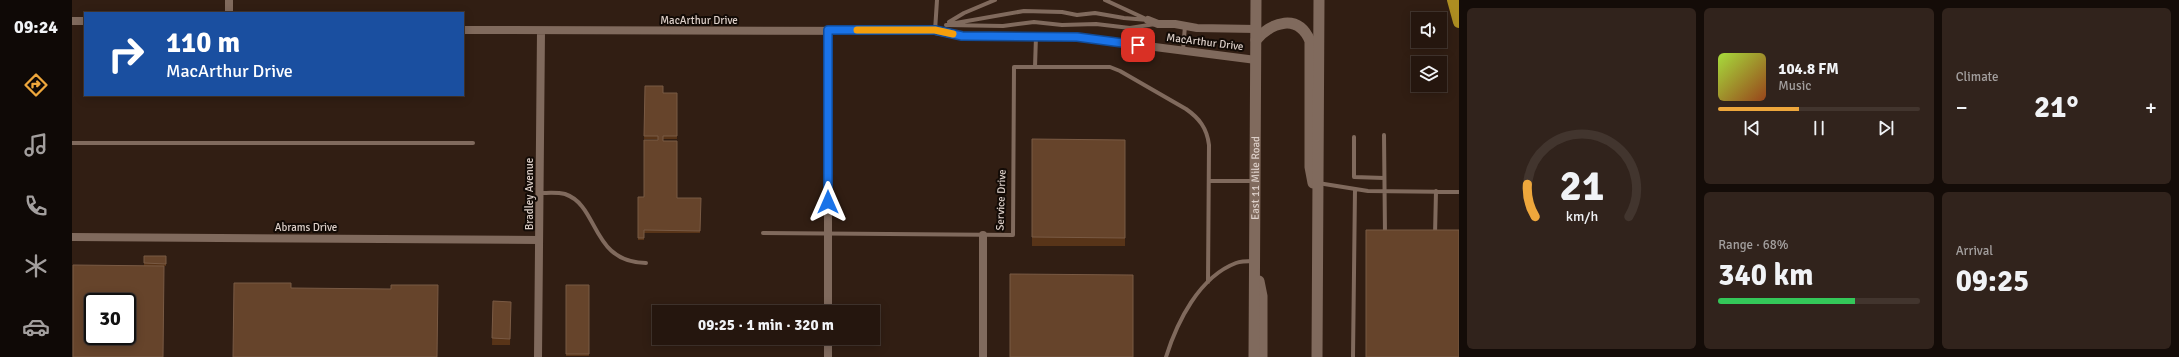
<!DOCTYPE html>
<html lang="en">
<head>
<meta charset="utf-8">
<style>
  :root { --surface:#25160e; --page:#31231c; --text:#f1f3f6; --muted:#a39f9e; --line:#42352e; --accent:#eea73c }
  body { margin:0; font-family:Signika,sans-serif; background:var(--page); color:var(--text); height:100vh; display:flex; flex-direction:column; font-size:15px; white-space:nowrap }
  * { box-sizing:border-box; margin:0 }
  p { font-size:13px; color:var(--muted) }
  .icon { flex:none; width:22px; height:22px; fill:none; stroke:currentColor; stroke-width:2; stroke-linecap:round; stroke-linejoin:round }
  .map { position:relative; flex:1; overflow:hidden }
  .panel { display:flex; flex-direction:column; gap:8px; padding:8px; background:#140c08; width:720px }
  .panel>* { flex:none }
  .hud { position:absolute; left:12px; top:12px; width:380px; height:84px; border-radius:0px; box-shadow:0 2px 10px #0003,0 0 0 1px var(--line); background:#1a4fa0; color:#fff; overflow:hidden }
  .buttons { position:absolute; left:1339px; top:12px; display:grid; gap:8px }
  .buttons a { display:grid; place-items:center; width:36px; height:36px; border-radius:0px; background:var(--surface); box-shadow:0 2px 10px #0003,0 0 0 1px var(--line); font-size:20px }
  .speed { position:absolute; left:12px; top:293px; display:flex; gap:8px; font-size:20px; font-weight:700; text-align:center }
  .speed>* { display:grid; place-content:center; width:52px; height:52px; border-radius:50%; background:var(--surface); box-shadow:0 2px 10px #0003,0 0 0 1px var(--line); line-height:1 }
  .speed .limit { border:2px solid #111; border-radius:6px; background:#fff; color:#111 }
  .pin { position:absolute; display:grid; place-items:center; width:34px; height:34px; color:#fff; margin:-17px; border-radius:8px; box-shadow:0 2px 6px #0006 }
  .me { position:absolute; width:44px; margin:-22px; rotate:0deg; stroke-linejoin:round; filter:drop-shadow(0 0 3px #0008) }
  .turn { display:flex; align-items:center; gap:14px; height:84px; padding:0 16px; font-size:18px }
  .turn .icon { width:52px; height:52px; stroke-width:2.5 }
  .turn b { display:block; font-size:28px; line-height:34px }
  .big { font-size:30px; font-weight:700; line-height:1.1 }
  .panel .card { flex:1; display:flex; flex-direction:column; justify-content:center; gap:6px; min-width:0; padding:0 14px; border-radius:6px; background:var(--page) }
  .panel .dial { align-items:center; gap:0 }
  .dial svg { height:104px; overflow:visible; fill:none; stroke:var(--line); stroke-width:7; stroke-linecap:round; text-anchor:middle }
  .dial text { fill:var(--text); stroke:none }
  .song { display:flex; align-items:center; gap:12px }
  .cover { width:48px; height:48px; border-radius:6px; background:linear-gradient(135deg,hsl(80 70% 55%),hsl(20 70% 35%)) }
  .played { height:4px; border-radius:2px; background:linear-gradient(90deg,var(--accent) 40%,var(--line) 40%) }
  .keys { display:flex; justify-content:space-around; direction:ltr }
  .heat { display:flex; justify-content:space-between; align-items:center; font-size:22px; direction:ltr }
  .charge { height:6px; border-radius:3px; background:linear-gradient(90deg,#34c759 68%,var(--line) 0) }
  .panel .tiles { flex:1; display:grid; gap:8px; grid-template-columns:repeat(3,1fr) }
  .card:first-child { grid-row:span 2 }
  .trip { position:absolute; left:580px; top:305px; width:228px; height:40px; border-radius:0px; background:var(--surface); box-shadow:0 2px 10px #0003,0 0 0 1px var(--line); font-weight:700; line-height:40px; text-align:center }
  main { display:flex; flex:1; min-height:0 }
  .dock { display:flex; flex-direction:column; width:72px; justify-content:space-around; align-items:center; background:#0f0906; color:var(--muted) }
  .dock .icon { width:28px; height:28px }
  .dock .on { color:var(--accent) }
  .dock b { font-size:18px; color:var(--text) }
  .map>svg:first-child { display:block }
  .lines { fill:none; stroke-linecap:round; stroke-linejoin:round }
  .service { stroke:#806a5d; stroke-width:4 }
  .minor { stroke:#806a5d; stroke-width:8 }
  .secondary { stroke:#806a5d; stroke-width:11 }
  .motorway { stroke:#ad8d21; stroke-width:12 }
  .wall { fill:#583418 }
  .building { fill:#66442b; stroke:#795a44; fill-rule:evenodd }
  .route-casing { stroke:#114b97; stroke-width:10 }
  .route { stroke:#1a73e8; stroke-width:7 }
  .slow { stroke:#f59e0b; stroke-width:7 }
  .labels { text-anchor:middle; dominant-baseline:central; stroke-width:4; stroke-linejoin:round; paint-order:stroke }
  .street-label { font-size:11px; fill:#dccfc8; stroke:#130b06 }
</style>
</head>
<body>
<main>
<nav class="dock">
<b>09:24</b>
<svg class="icon on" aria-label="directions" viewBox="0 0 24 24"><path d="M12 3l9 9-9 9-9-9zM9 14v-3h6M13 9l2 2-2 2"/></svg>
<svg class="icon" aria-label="music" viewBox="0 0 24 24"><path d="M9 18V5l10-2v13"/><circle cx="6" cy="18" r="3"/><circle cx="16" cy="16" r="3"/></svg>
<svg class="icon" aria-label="phone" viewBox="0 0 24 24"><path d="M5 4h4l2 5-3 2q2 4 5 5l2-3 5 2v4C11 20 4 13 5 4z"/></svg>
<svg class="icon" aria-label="climate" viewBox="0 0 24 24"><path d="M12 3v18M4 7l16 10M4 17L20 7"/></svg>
<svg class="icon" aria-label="car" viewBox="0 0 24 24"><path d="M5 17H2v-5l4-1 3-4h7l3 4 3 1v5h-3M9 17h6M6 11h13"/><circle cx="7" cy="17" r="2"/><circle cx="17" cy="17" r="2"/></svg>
</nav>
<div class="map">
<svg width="1387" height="357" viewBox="0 0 1387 357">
  <rect width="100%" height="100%" fill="#311e13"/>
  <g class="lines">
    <path class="service" d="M1033,0L1072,18
      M877,22L892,13L923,0
      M878,24L952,11L990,12L1005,15L1023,13L1052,18L1076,20
      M874,25L931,26L962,22L990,25L1024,24L1058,28L1083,24
      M863,31L865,0
      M1111,50L1113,26
      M963,67L964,36
      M1312,135L1313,234
      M1282,137V177L1312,178
      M0,143H401
      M1137,181H1183
      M1246,183L1296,191L1387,192
      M468,193C476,193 485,192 493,194C528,206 518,262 574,263
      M691,233L941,235L942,67H1038L1048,71L1114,109C1127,118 1135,128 1137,145L1136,282
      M1363,235L1364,191
      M1094,357C1105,322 1127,277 1164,263C1169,261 1176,261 1182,261
      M1281,357L1283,189"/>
    <path class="minor" d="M157,13V0
      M1076,20L1086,24H1103L1125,28L1184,29
      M0,21H13
      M391,30L863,31L890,36L1005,37L1184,60
      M0,237L467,240
      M756,312V30
      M756,338V357
      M466,357L469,31
      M911,357V235"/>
    <g class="secondary">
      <path d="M1184,40C1200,22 1226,13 1238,41V167L1241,183"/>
      <path d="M1187,281L1190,296V357"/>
      <path id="s1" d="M1182,357L1184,0"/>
      <path d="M1245,357L1247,0"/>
    </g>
    <path class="motorway" d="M1381,0L1387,22"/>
  </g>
  <path class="wall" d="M573,86L591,93H605V139H591V141L605,198H629L628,233H572V240H566V197H572L586,140V139H572Z
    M960,139L1053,140V246H960Z
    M72,256H94V266H72Z
    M494,285H517V356H494Z
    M421,301L439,302L438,345H420Z"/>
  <path class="building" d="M573,86H591V93H605V136H591V141H605V198H629L628,231L572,230V238H566V197H572V140H586V136H572Z
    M960,139L1053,140V238L960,237Z
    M1294,230H1387V357H1294Z
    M72,256H94V264L72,263Z
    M1,265L92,266L91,357H1ZM21,302H55V336H21Z
    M938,274L1061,275V357H938Z
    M162,283H219V288L319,289V285H366L365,357H161Z
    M494,285H517V354H494Z
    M421,301L439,302L438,339L420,338Z"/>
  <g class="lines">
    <g class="route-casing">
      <path id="route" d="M756,202V30H863L890,36L1005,37L1066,45"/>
    </g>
    <use href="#route" class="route"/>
    <path class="slow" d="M785,30H863L881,34"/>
  </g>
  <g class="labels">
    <g class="street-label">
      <text x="627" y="20">MacArthur Drive</text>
      <text transform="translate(1133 42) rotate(7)">MacArthur Drive</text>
      <text stroke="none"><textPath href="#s1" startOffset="179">East 11 Mile Road</textPath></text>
      <text transform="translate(457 194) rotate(-90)">Bradley Avenue</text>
      <text transform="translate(929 200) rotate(-88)">Service Drive</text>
      <text x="234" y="227">Abrams Drive</text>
    </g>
  </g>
</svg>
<div class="buttons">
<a><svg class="icon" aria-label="sound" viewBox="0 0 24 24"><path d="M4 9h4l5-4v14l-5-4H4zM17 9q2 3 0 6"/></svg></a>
<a><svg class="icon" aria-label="layers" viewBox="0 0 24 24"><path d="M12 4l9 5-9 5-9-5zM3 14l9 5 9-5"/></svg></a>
</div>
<div class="speed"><div class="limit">30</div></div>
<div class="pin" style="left:1066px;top:45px;background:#d93025"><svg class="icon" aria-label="arrive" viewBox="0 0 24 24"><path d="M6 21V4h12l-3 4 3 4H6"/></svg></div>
<svg class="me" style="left:756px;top:202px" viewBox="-20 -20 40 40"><path d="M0-17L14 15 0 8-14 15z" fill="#1a73e8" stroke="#fff" stroke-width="4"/></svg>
<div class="trip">09:25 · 1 min · 320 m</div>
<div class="hud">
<div class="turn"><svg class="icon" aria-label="right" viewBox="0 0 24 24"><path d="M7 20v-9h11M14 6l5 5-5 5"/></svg><div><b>110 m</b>MacArthur Drive</div></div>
</div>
</div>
<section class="panel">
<div class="tiles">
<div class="card dial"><svg viewBox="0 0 100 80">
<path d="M14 69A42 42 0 1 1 86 69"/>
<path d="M14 69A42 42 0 0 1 8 44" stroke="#eea73c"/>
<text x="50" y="56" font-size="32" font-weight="700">21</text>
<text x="50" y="72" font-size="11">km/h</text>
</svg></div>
<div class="card">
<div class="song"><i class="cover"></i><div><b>104.8 FM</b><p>Music</p></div></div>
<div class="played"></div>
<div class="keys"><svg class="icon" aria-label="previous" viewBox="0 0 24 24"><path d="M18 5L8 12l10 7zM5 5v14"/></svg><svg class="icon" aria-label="pause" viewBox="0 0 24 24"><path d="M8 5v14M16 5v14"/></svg><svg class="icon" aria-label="next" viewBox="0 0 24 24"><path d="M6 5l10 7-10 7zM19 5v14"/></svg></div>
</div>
<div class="card"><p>Climate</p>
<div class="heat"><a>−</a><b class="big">21°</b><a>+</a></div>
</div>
<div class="card"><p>Range · 68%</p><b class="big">340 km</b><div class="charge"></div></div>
<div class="card"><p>Arrival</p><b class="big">09:25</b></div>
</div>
</section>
</main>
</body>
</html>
